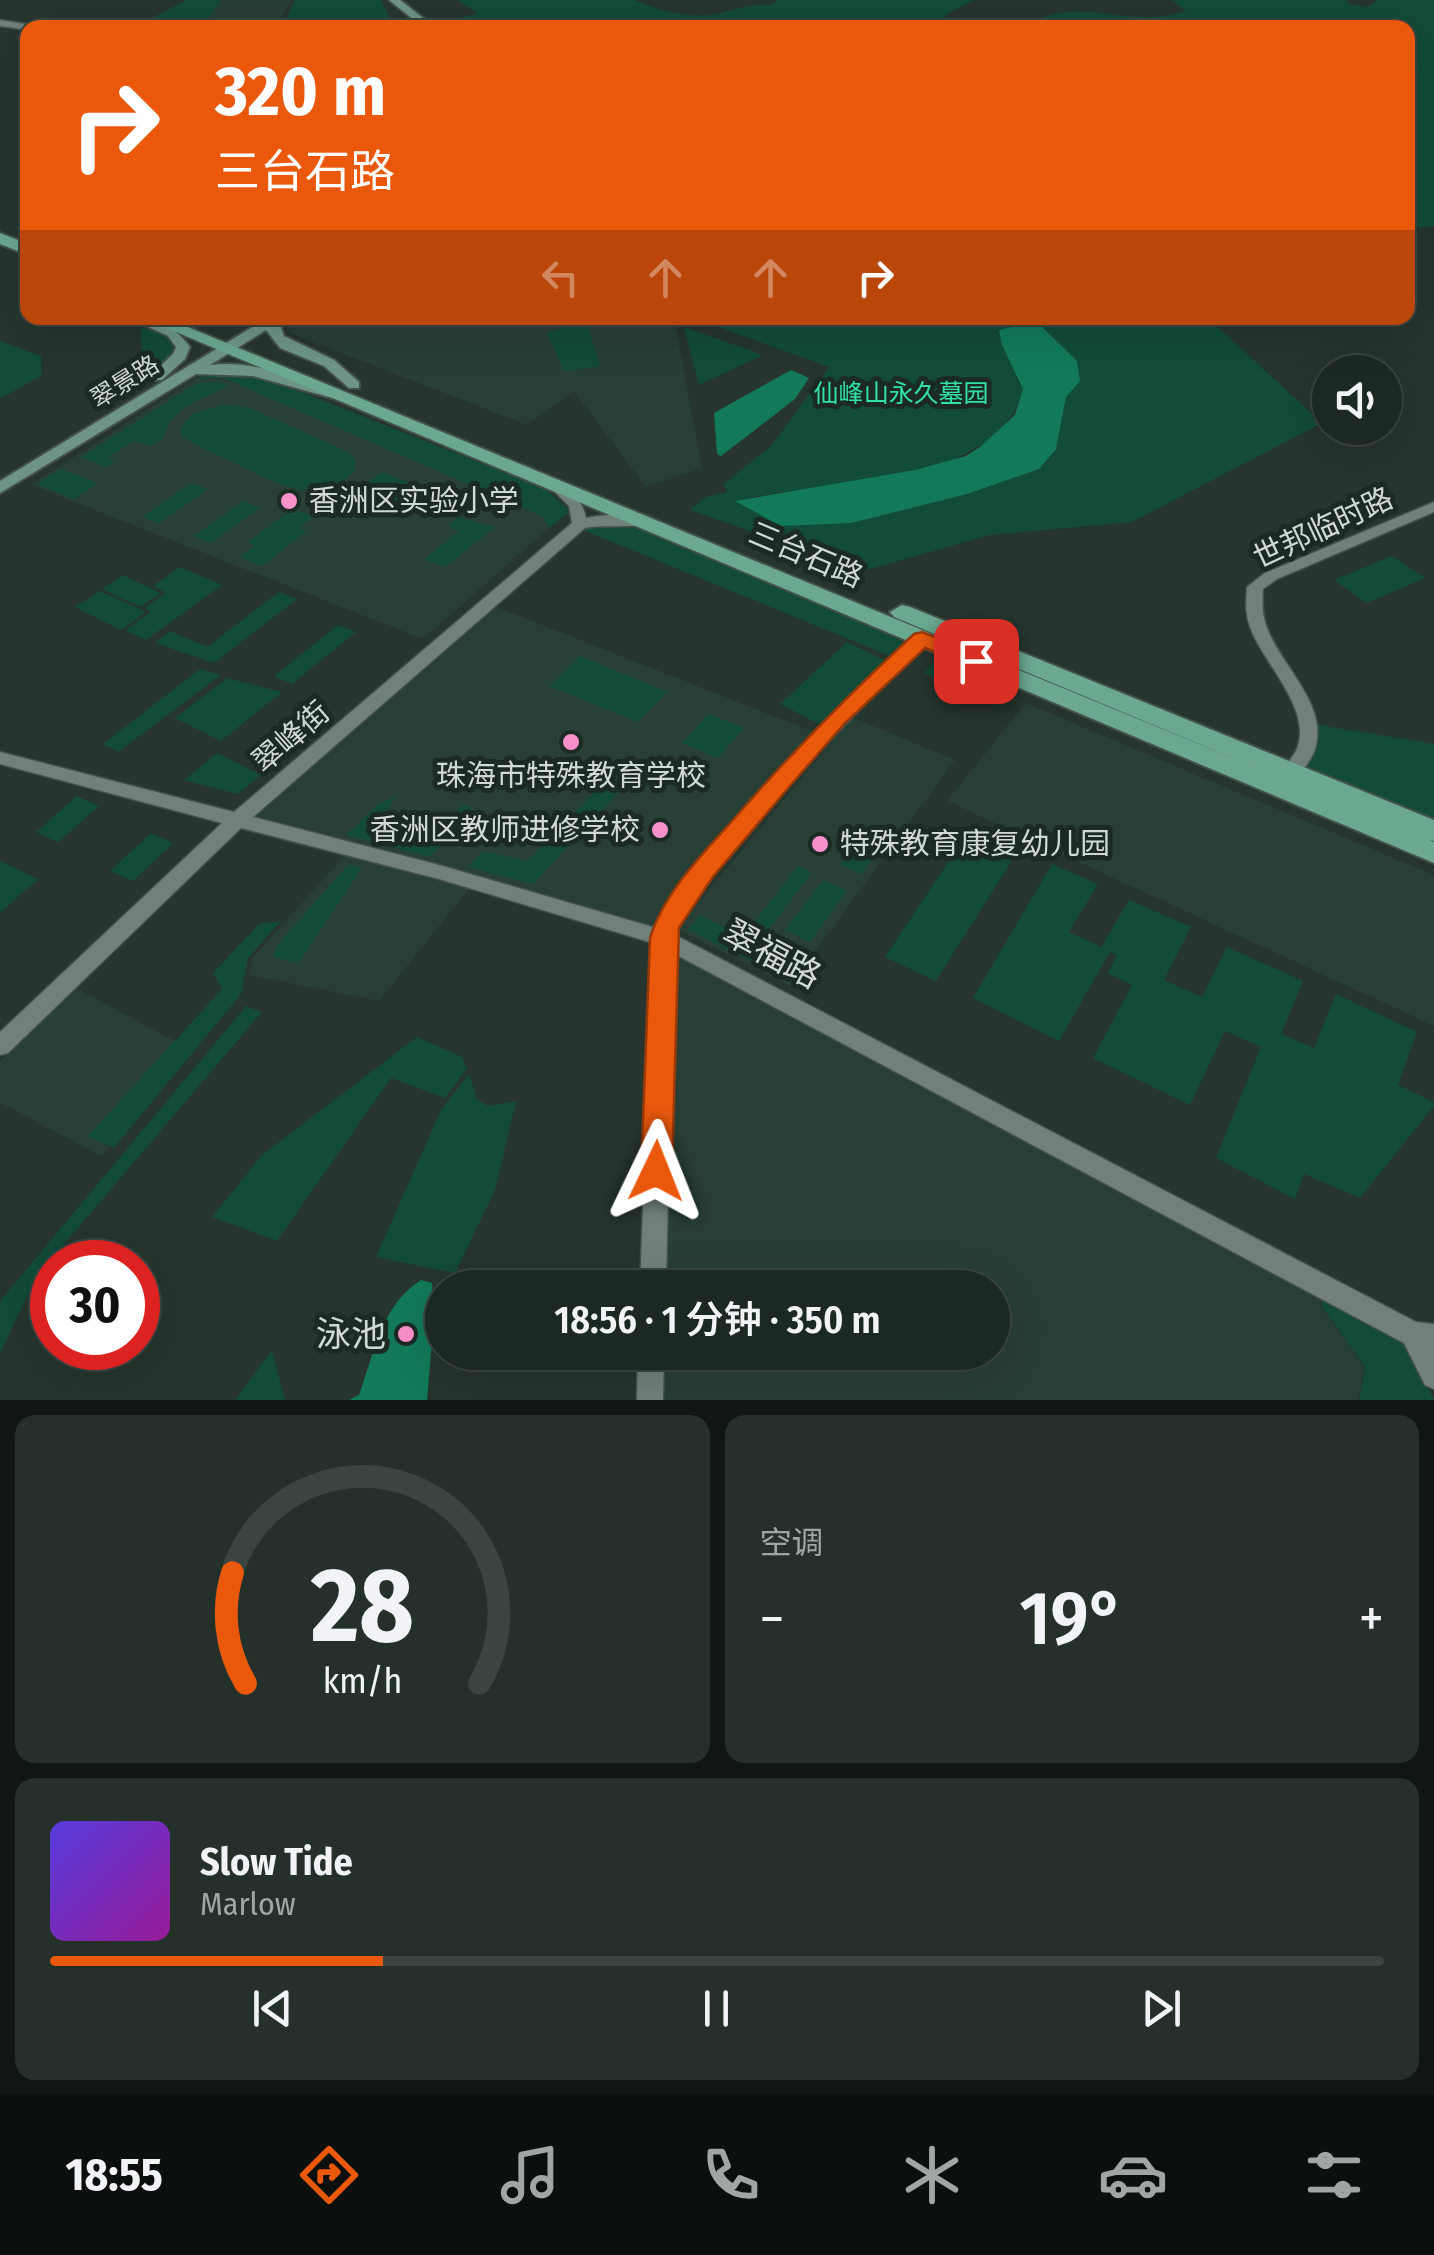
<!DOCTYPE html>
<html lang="zh">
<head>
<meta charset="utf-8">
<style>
  :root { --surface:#1c2822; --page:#25302a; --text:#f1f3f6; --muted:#a0a6a5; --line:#3a4440; --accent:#ea580c }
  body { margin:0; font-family:"Fira Sans Condensed","Noto Sans SC",sans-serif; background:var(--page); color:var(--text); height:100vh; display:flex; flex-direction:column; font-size:38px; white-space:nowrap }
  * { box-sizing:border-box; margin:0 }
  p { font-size:32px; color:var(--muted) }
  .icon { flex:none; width:55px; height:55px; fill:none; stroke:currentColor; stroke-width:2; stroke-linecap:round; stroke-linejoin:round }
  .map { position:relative; height:1400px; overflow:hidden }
  .panel { display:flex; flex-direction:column; gap:15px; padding:15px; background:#0f1613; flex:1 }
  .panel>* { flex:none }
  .guide { position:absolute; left:20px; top:20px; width:1395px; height:305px; border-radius:20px; box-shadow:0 10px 40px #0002,0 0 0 2px var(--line); background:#ea580c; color:#fff; overflow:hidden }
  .tools { position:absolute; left:1312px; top:355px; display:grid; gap:20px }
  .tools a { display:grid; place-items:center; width:90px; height:90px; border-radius:50%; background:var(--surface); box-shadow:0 10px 40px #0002,0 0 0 2px var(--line); font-size:50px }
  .speed { position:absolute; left:30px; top:1240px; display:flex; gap:20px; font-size:50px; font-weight:700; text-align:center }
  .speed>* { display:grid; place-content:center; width:130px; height:130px; border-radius:50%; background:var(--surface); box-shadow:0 10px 40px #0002,0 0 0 2px var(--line); line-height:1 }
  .speed .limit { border:15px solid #d22; background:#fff; color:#111 }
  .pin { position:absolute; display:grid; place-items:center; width:85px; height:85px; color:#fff; margin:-42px; border-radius:20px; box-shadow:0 5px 15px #0006 }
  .me { position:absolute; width:110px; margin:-55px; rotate:2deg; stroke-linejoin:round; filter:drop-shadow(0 0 8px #0008) }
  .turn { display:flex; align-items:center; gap:35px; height:210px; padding:0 30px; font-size:45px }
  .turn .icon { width:130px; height:130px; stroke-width:2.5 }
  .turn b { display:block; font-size:70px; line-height:85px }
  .lanes { display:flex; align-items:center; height:95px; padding:0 30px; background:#0003; justify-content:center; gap:50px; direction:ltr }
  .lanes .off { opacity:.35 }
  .big { font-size:75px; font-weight:600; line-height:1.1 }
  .panel .card { flex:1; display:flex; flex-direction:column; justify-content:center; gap:15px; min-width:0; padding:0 35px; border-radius:20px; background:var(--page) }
  .panel .dial { align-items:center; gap:0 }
  .dial svg { height:260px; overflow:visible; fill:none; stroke:var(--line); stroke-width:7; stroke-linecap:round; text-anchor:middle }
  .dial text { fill:var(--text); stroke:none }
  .song { display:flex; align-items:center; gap:30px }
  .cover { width:120px; height:120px; border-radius:15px; background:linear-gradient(135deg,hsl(250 70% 55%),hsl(300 70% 35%)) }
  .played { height:10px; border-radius:5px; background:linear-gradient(90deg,var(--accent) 25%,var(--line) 25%) }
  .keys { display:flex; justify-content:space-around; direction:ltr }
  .heat { display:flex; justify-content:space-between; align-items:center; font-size:55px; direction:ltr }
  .panel .tiles { flex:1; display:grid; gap:15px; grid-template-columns:1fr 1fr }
  .card:last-child { grid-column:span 2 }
  .trip { position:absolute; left:425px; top:1270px; width:585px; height:100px; border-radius:50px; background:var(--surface); box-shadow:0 10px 40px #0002,0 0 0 2px var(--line); font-weight:600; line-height:100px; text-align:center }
  .menu { display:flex; height:160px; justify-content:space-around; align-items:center; background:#0b100e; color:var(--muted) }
  .menu .icon { width:70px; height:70px }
  .menu .on { color:var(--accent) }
  .menu b { font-size:45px; color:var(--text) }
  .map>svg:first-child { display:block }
  .built { fill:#283f35 }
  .green { fill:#124b37; fill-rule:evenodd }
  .water { fill:#127a5a }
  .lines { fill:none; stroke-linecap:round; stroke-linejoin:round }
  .minor-casing { stroke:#44514b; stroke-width:3 }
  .secondary-casing { stroke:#44514b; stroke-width:4 }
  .primary-casing { stroke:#44514b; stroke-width:4 }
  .minor { fill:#71817a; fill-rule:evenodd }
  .secondary { fill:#6d9485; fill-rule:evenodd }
  .primary { fill:#6aa890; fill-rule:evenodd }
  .route { fill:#ea580c; stroke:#983908; stroke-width:2.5 }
  .poi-dot { fill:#f890cb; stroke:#1c2a24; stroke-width:4 }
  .labels { text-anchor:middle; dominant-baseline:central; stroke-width:10; stroke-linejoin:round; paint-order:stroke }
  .far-street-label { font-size:25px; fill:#d0d9d5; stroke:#1c2a24 }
  .far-park-label { font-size:25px; fill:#32e0a9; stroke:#1c2a24 }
  .poi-label { font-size:30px; fill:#d0d9d5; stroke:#1c2a24; text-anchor:start }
  .street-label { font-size:30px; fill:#d0d9d5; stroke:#1c2a24 }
  .near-street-label { font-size:35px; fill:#d0d9d5; stroke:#1c2a24 }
  .near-poi-label { font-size:35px; fill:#d0d9d5; stroke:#1c2a24; text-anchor:end }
</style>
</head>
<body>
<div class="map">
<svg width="1434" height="1400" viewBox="0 0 1434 1400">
  <rect width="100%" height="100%" fill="#26352e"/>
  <path class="built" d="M186,0H291L277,27L132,28Z
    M292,318H674L702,468L646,487L574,391L527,425L290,333L284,323Z
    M223,378L544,517L549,528L423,639L31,485L195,379Z
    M494,606L814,732L694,869L657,928L250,816Z
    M1026,703L1434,875V1026L947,801Z
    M852,717L955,760L790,986L677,929Z
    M347,853L471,886L379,1001L249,975L253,957Z
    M663,938L1328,1288L1320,1305L1364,1367L1358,1400H650L652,1353L992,1352V1288L653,1287Z
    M75,988L191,1049L102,1156L0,1103V1061Z"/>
  <path class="green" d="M186,0H221L202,27H137Z
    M295,0H381L393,24L283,27Z
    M458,0H635C658,10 690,19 715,14C736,10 749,3 771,5L777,0H974L947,14L938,27H447L440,22L478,14Z
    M1172,0H1346L1351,5L1369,7L1377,0H1434V226L1408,228V28H1043L1042,18C1084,0 1139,29 1185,11Z
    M693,318H1208L1322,423L1132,522L990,535L863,571L690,510L706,497L728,492L723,485L772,445L829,367ZM1016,377L1066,397L1056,449L737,501C818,479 999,490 1023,389Z
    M586,321L600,366L564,371L547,333Z
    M141,327L168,335L177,349L173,358L142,377Z
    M684,327L763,355L699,385Z
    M0,341L41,356L42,375L0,399Z
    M221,370H245L544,488L571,511L549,528L544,517L223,378L195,379Z
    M219,382L228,386C205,398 167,409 164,438L151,446L134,441L109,457L115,461L106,467L81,457L197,383Z
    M222,405L247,407L348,452L356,460L354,471C320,509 276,483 239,465C220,456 200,448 182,436L180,429L192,414Z
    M61,469L98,483L74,499L37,484Z
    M382,472L423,488L384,516L342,500Z
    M191,483L208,489L159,523L142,517Z
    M243,501L260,508L211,543L194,536Z
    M292,509L313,517L299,527L307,531L262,566L240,557L255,546L248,542Z
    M459,517L495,527L445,567L424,559L459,531L448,526Z
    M607,523L641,526L910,639L890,656L583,530Z
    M1392,556L1425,578L1367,603L1334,580Z
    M180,567L222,585L146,640L125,630L151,612L144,608L166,593L153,586Z
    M123,575L161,593L140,607L102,589Z
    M100,591L146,612L121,630L75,607Z
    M279,592L297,599L214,663L155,643L170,631L207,647Z
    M338,625L356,632L292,684L274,676Z
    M847,642L886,661L819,724L780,704Z
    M580,656L667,692L638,722L549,686Z
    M937,659L994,684L981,698L924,673Z
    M200,669L221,675L118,752L103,744Z
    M227,678L282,692L221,741L175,718Z
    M709,714L744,728L718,758L682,743Z
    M1319,725L1434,744V823L1291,771Z
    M217,753L261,775L238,794L184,780Z
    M614,772L630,780L533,884L468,867L483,851L528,861Z
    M77,796L99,806L58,842L36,832Z
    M396,796L381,820L438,834L464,804L475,811L429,857L346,835L379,804Z
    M870,825L891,834L861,874L840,865Z
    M969,831L1018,851L936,981L885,957Z
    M151,833L173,843L133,881L110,871Z
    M0,861L38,879L0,913Z
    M349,864L362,868L298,963L273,957L278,944Z
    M1052,864L1098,884L1069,932L1101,947L1129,900L1191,927L1164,980L1202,997L1227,947L1303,981L1281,1034L1314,1048L1336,994L1417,1032L1398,1085L1434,1102V1106L1360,1198L1304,1174L1295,1199L1216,1158L1261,1047L1225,1031L1190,1105L1093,1058L1132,985L1108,973L1117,955L1110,952L1059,1041L973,998Z
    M798,866L812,872L761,940L775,948L761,966L688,930L700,915L724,927L729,921L748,930Z
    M823,880L847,891L810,942L785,930Z
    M281,921L248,958L241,994L114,1148L88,1136L222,989L213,973L259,924Z
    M246,1006L262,1012L37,1276L0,1353V1301Z
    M417,1037L462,1057L467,1068L445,1098L391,1078L277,1241L212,1217L262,1155Z
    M469,1074L477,1099L488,1106L516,1101L495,1190L455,1273L376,1257L441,1110Z
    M1324,1296L1406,1342L1434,1400H1359L1365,1367L1321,1305Z
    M272,1350L285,1400H235Z"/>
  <path class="water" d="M1036,321L1077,361L1080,381L1066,397L1056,449L1039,469L967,494L851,523L781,526L735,501L915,470L966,456L980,447L1015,415L1023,389L1002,345L999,330Z
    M791,370L809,378L795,399L721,456L717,454L714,413Z
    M421,1280L432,1283L434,1318L427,1400H349L359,1395C374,1354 382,1304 421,1280Z"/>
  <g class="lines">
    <g class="minor-casing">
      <path id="minor" d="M0,20L32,25L36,28H28V30L0,26Z
        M555,481C571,487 583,502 586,518C606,514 633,512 651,522C640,529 603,524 585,528L253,817L439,865L656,928C674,887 705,856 733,823C791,757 852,695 916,635H928L930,639L928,643C862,705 799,770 741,840C716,869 688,898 675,935L1416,1322L1434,1324V1389L1425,1385L1404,1343L673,953L666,1288H640L653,943L439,879L241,828L8,1053L0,1055V1032L222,823L0,764V752L234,812L572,523L569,506L548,485Z
        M1434,502V512L1277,579L1263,589C1262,603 1262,615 1267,628C1281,666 1329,705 1315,749C1312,759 1304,768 1298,776H1284L1282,771C1286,765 1292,758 1296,751C1315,711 1262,662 1250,627C1245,613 1246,601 1247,587L1265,573Z
        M638,1352H664L663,1400H637Z"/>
    </g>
    <g class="secondary-casing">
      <path id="secondary" d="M389,0H400L436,28H424Z
        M129,318C155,317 175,326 190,347L185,359L162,380H152L149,377L173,354L176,347L168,336Z
        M267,318H287L280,325L284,336L334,360L359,382V388H349L324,366L280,348L266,330L210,365C255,359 300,380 342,392V398H332L253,376L196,374L0,493V481Z"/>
    </g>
    <g class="primary-casing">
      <path id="primary" d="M0,233L28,244V255L0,244Z
        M143,318H166L1252,766L894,617L890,612L902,605L910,607L1434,820V841L1429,840L1434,842V863Z"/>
    </g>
    <use href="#minor" class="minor"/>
    <use href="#secondary" class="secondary"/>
    <use href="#primary" class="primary"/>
  </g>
  <path class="route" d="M922,632L984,656L987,661L976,668L925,648L845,723L789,787L712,878L679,928L672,1171L667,1181L656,1185L646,1181L641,1171L650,938C664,893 702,854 733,820C790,754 850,693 914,634Z"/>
  <g class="poi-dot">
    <circle cx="289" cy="501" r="10"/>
    <circle cx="571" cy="742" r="10"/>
    <circle cx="660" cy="830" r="10"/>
    <circle cx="820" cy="844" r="10"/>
    <circle cx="406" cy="1334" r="10"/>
  </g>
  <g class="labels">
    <g class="far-street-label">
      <text transform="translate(125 382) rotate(-32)">翠景路</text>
    </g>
    <g class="far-park-label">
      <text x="901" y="394">仙峰山永久墓园</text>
    </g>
    <g class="poi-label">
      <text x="309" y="501">香洲区实验小学</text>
      <text x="571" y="776" text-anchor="middle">珠海市特殊教育学校</text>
      <text x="640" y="830" text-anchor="end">香洲区教师进修学校</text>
      <text x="840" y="844">特殊教育康复幼儿园</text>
    </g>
    <g class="street-label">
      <text transform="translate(1323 528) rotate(-25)">世邦临时路</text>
      <text transform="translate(806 555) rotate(23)">三台石路</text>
      <text transform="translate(291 737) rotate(-41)">翠峰街</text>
    </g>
    <g class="near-street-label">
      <text transform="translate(772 954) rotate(28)">翠福路</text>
    </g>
    <g class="near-poi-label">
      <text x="386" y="1334">泳池</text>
    </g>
  </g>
</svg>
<div class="tools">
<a><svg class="icon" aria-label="sound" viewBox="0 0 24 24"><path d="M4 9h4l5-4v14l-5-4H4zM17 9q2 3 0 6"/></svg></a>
</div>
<div class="speed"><div class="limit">30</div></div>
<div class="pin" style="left:976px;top:661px;background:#d93025"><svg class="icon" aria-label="arrive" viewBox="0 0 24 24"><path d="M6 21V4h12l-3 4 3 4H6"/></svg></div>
<svg class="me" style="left:656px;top:1171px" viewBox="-20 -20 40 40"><path d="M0-17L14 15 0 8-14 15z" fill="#ea580c" stroke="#fff" stroke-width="4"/></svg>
<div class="trip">18:56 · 1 分钟 · 350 m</div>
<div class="guide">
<div class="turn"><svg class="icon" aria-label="right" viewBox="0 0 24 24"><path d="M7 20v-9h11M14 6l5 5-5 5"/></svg><div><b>320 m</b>三台石路</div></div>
<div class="lanes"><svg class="icon off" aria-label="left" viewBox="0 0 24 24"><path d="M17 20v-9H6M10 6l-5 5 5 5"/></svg><svg class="icon off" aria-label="ahead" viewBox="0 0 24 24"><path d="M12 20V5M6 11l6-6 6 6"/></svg><svg class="icon off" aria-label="ahead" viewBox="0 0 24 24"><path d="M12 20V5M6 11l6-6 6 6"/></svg><svg class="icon" aria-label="right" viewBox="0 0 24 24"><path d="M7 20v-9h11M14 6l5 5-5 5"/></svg></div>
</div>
</div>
<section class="panel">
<div class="tiles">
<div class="card dial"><svg viewBox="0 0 100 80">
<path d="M14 69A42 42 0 1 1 86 69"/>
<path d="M14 69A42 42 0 0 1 10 35" stroke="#ea580c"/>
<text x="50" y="56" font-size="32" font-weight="700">28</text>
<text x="50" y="72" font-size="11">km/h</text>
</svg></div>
<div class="card"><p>空调</p>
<div class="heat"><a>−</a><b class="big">19°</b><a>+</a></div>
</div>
<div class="card">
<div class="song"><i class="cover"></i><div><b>Slow Tide</b><p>Marlow</p></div></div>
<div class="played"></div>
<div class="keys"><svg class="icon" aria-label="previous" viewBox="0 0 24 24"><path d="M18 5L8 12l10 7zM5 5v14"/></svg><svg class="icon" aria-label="pause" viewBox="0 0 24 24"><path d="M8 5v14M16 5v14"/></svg><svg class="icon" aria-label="next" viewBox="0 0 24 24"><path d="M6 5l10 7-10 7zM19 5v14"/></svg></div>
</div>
</div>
</section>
<nav class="menu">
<b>18:55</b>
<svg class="icon on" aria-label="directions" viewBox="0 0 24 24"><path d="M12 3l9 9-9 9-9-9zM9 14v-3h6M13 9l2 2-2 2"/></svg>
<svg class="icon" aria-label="music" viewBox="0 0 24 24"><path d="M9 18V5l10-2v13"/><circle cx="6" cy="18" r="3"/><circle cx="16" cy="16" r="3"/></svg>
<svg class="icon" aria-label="phone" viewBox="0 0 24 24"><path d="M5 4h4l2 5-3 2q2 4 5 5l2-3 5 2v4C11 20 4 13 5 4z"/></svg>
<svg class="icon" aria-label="climate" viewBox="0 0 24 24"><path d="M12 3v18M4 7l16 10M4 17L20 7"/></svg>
<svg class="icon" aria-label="car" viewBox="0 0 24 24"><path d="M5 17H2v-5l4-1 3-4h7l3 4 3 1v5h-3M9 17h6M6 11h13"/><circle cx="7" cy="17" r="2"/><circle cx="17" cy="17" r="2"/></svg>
<svg class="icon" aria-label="filters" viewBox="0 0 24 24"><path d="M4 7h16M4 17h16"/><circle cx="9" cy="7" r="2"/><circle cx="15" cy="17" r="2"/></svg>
</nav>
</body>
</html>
